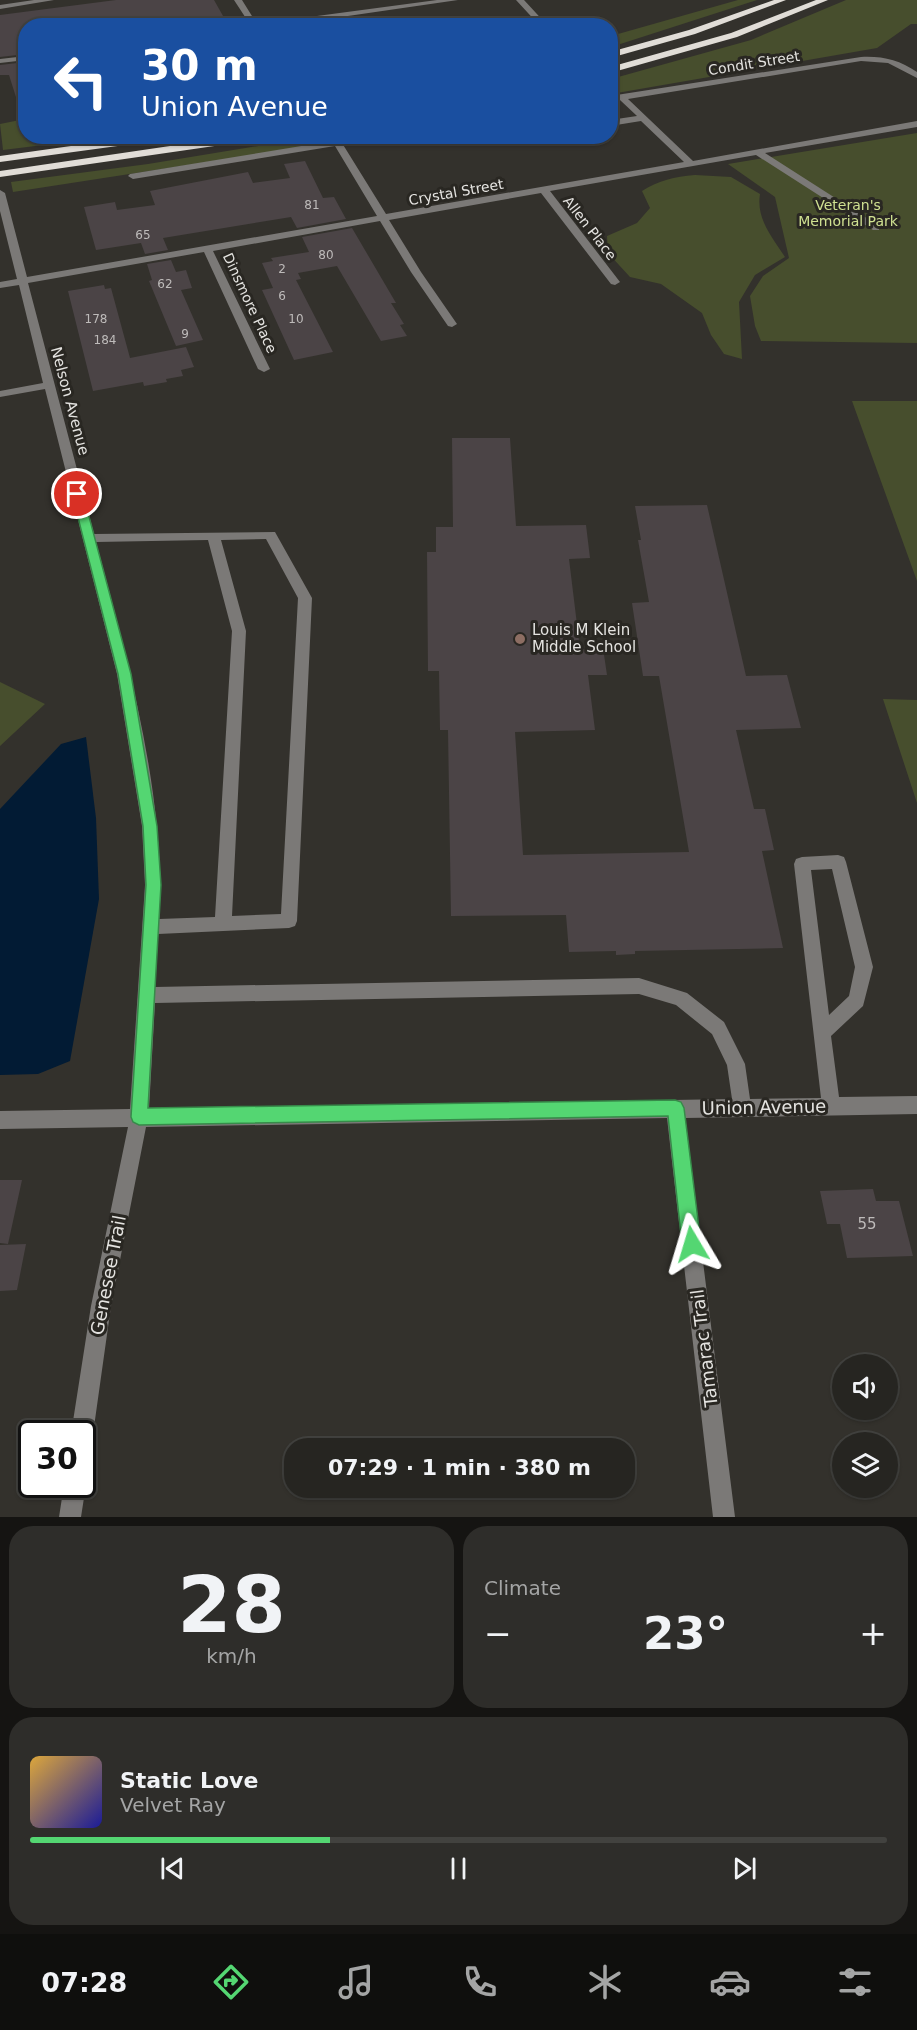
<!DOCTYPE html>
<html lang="en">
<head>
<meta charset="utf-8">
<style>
  :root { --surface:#262521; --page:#2e2d2a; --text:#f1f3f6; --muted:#a4a5a5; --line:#42423f; --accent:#54d672 }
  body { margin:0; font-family:"DejaVu Sans",sans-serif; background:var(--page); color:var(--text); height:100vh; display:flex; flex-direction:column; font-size:22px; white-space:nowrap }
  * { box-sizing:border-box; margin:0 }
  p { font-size:20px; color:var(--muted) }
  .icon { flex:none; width:33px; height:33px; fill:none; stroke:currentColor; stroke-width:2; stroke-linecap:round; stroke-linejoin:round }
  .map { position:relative; height:1517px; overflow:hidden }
  .drawer { display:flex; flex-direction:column; gap:9px; padding:9px; background:#151412; flex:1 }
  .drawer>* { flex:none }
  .top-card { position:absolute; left:18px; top:18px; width:600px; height:126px; border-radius:24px; box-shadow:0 2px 4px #0004,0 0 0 2px var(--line); background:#1a4fa0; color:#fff; overflow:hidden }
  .tools { position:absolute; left:832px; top:1354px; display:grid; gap:12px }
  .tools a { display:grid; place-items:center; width:66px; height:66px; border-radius:50%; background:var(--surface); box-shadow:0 2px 4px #0004,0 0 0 2px var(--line); font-size:30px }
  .speed { position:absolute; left:18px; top:1420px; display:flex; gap:12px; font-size:30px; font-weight:700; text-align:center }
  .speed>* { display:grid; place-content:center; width:78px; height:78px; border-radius:50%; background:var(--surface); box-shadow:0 2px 4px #0004,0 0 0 2px var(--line); line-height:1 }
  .speed .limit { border:3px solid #111; border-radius:9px; background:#fff; color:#111 }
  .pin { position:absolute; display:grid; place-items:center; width:51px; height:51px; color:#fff; margin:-26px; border:3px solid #fff; border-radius:50%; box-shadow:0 2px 6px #0007 }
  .me { position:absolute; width:66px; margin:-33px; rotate:353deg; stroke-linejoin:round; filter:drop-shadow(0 0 4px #0008) }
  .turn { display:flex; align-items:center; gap:21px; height:126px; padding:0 24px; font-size:27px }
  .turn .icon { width:78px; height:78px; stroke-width:2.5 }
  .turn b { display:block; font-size:42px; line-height:51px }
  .big { font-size:45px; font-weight:600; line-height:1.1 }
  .drawer .card { flex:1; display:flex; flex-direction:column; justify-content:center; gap:9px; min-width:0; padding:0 21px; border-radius:24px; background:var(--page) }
  .drawer .dial { align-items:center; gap:0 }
  .dial b { font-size:78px; line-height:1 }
  .song { display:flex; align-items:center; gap:18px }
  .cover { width:72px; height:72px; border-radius:9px; background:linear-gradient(135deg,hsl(40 70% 55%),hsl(240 70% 35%)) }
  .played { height:6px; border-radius:3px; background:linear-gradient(90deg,var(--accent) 35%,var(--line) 35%) }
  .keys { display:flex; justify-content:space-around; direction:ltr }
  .heat { display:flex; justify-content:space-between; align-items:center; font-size:33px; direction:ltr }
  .drawer .tiles { flex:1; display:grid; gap:9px; grid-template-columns:1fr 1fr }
  .card:last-child { grid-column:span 2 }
  .trip { position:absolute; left:284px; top:1438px; width:351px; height:60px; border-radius:24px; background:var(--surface); box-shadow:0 2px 4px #0004,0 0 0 2px var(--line); font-weight:600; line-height:60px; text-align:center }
  .menu { display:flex; height:96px; justify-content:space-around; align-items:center; background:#0f0f0d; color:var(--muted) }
  .menu .icon { width:42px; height:42px }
  .menu .on { color:var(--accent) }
  .menu b { font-size:27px; color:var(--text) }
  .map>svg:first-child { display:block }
  .green { fill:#474e2d }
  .water { fill:#021b34 }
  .building { fill:#4b4446 }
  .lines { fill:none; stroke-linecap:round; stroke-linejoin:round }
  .minor { fill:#7b7977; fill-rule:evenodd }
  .highway { fill:#e1ddd7; fill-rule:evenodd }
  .route { fill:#54d672; stroke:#378b4a; stroke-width:1.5 }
  .education-dot { fill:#8d6e63; stroke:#292722; stroke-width:2 }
  .labels { text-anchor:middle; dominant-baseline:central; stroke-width:6; stroke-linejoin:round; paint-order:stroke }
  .number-label { font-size:12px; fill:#bebbba }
  .far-street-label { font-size:14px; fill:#e4e3e0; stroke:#292722 }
  .far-park-label { font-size:14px; fill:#cfe091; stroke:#292722 }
  .street-label { font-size:15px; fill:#e4e3e0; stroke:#292722 }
  .poi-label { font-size:15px; fill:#e4e3e0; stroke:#292722; text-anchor:start }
  .near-number-label { font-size:15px; fill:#bebbba }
  .near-street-label { font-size:18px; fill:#e4e3e0; stroke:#292722 }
</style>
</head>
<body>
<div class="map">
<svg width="917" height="1517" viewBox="0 0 917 1517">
  <rect width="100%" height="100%" fill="#33312c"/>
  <path class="green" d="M738,0H757L611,47V36Z
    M846,0H917V24H911L877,48L611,94V79L751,40Z
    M25,119L26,136L108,137L3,150L0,124Z
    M917,133V343L761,341L755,326L750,296L763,276L789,258L775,197L728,164Z
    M313,137H370L13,192L11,182L148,164Z
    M695,175L731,177L760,194C756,219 772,237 785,257L755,275L739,302L742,359L724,354L711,335L702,313L661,284L630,277L608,253L607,236L637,223L650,208L642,191C659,180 674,177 695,175Z
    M852,401H917V581Z
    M0,682L45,704L0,746Z
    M883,699L917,700V803Z"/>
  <path class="water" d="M86,737L96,818L99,899L70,1061L38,1074L0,1075V809L61,744Z"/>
  <path class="building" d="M116,0H214L227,23L210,26H26V54L0,57V15Z
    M26,62V112L21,113L9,75H0V65Z
    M305,161L323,198L334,197L346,219L297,228L291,217L163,238L168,250L145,254L141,243L96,250L84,207L115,202L117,210L155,205L150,191L248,172L253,183L290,178L284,164Z
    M352,228L396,303H391L404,324L400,325L407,336L381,341L337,266L298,273L301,279L296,280L333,352L294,360L262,290L273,288L262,263L273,261L271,258L309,252L302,237Z
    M171,260L176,272L186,270L192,288L181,290L203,340L176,346L149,281L152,280L147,264Z
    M104,285L105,289L111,288L130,358L186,347L194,367L181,370L183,376L166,379L167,382L144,386L143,382L93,391L68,291Z
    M452,438H510L516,526L586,525L590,558L569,559L580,649L603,648L607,675H588L595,730L515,732L523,855L689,852L659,676H643L632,603L649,602L638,540H641L635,506L707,505L746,676L787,675L801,728L736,730L754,809H765L774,850L762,851L783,948L635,951V954L616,955V951L569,952L566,915L451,916L448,730H440L439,671H428L427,552H436V527H453Z
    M0,1180H22L8,1244L0,1243Z
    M873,1189L876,1201H899L913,1256L847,1258L840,1224H827L820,1191Z
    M26,1244L17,1290L0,1291V1245Z"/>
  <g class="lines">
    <path class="minor" d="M34,0H54L0,9V5Z
      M234,0H242L257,24L437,0H458L279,26H251Z
      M516,0H524L548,26H540Z
      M26,56V60L0,63V59Z
      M861,57C883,56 899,60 917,72V78L888,63L861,61L628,99L693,161L917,121V127L765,153L879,226V230H873L756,155L550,191L620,282L615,285L611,284L541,193L389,220L421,272L457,324L452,327L448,326L411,272L380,221L213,251L270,369L264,372L258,369L204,252L28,283L94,534L275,532L312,598L297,921L295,926L289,928L158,934L155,987L639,978L687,993L724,1022L745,1064L750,1099L821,1098L794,864L796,859L802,857L838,855L844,857L846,862L873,967L863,1006L831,1036L839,1097L917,1096V1114L685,1118L735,1517H713L667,1118L146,1127L111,1306L93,1434L90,1442L82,1445V1434H71L91,1306L128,1127L0,1129V1111L130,1109L145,885L142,826L117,674L45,389L0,397V391L43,383L19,285L0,288V282L17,279L0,211V190L5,193L27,277L377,216L335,146L133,179L128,176L130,174L338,140L342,143L386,214L684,162L641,121L610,126V120L637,116L620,100L610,101V96ZM266,539L298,598L281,914L232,916L246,631L221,540ZM208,540L232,631L215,917L159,919C166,795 128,662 96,542ZM832,869L855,967L849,996L829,1015L811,870ZM639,994L676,1005L712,1034L727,1065L732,1099L149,1109L155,1003Z
      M82,1477L86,1485L81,1517H59L64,1485H82Z"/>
    <path class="highway" d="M774,0H786L695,34L610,58V52L689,30Z
      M816,0H828L737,37L610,73V67L731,33Z
      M142,136H174L169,139L0,162V156Z
      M238,136H268L263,139L0,177V171Z"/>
  </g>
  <path class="route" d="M77,491L83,494L131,674L157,826L161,885L148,1108L675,1100L681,1102L684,1108L701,1244L698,1251L692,1253L685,1251L682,1244L668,1116L139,1125L133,1122L131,1117L146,885L143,826L118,674L72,494Z"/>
  <circle class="education-dot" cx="520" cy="639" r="6"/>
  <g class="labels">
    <g class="number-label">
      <text x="312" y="205">81</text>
      <text x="143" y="235">65</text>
      <text x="326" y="255">80</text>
      <text x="282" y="269">2</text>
      <text x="165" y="284">62</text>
      <text x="282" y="296">6</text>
      <text x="96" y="319">178</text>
      <text x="296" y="319">10</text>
      <text x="185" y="334">9</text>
      <text x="105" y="340">184</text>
    </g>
    <g class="far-street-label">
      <text transform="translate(754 63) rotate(-9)">Condit Street</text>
      <text transform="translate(456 192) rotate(-10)">Crystal Street</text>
      <text transform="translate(590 228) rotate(52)">Allen Place</text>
      <text transform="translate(250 303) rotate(65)">Dinsmore Place</text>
    </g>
    <g class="far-park-label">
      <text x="848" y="205">Veteran's<tspan x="848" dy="16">Memorial Park</tspan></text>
    </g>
    <g class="street-label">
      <text transform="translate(70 401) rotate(75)">Nelson Avenue</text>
    </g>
    <g class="poi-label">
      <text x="532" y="630">Louis M Klein<tspan x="532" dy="17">Middle School</tspan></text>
    </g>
    <g class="near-number-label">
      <text x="867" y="1224">55</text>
    </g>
    <g class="near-street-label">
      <text transform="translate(764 1107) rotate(-1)">Union Avenue</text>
      <text transform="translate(108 1275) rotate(-79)">Genesee Trail</text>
      <text transform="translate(704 1348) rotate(-97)">Tamarac Trail</text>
    </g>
  </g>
</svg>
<div class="tools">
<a><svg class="icon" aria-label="sound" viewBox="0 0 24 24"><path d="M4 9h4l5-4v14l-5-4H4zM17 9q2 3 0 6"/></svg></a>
<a><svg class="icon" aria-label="layers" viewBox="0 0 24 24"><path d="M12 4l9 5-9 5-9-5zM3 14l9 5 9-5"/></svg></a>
</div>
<div class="speed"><div class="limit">30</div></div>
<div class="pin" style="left:77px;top:494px;background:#d93025"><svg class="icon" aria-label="arrive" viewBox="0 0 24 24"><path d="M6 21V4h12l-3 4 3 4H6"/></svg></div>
<svg class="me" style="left:692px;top:1244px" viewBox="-20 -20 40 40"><path d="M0-17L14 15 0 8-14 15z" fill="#54d672" stroke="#fff" stroke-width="4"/></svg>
<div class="trip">07:29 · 1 min · 380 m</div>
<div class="top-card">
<div class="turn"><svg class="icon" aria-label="left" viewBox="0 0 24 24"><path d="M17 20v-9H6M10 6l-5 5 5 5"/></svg><div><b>30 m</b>Union Avenue</div></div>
</div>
</div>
<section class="drawer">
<div class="tiles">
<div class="card dial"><b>28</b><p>km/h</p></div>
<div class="card"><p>Climate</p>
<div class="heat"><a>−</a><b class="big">23°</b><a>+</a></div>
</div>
<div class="card">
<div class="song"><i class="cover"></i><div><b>Static Love</b><p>Velvet Ray</p></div></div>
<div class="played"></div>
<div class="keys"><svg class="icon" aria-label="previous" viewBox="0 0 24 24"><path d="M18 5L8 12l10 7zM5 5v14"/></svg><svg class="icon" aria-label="pause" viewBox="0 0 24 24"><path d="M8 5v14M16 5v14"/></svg><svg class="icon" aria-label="next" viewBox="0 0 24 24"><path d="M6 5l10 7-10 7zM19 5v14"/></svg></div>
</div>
</div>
</section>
<nav class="menu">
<b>07:28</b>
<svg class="icon on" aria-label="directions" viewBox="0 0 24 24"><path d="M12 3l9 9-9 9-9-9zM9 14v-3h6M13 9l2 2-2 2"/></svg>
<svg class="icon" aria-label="music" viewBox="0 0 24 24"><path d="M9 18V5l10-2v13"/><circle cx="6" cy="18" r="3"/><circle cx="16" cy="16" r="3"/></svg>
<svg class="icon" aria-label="phone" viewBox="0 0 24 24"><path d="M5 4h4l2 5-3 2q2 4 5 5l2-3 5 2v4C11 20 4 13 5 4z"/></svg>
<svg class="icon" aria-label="climate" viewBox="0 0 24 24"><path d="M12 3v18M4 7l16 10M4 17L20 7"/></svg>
<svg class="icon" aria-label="car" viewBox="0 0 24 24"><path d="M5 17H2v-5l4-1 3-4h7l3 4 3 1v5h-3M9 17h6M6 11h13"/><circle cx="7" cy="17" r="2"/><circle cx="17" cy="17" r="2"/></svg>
<svg class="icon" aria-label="filters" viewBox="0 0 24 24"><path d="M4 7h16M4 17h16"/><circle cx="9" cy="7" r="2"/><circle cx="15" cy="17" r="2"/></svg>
</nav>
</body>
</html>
